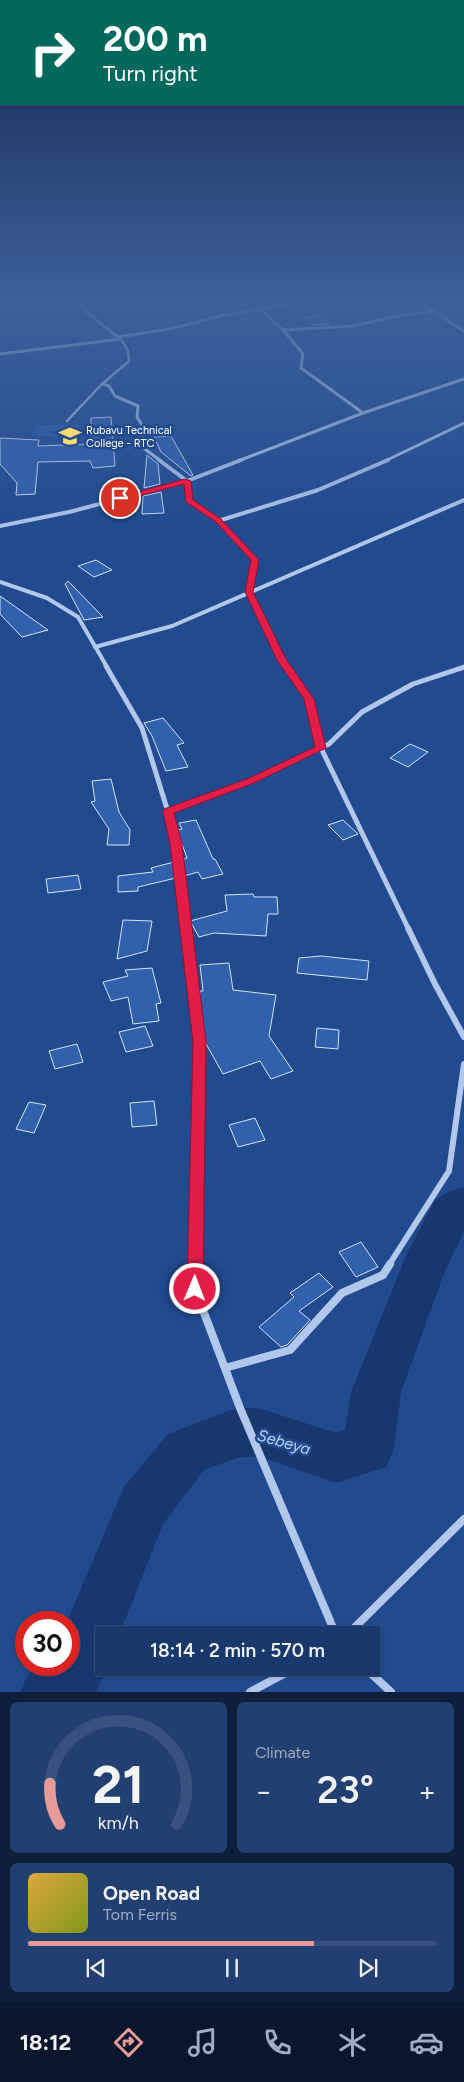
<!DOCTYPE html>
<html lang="en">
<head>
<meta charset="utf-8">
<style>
  :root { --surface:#19386b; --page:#223f71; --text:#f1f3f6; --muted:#9facc1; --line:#37527e; --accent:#e69b98 }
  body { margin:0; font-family:Figtree,sans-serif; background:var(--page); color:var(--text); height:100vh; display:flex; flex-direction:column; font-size:19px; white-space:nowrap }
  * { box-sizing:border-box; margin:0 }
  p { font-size:16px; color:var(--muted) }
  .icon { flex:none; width:28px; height:28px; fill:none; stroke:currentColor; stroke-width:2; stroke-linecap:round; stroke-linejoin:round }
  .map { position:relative; height:1692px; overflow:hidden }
  .side { display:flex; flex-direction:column; gap:10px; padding:10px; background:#0e1f3b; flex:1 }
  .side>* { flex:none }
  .banner { position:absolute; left:0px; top:0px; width:465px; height:105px; box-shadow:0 1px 4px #0004,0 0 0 1px var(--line); background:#00695c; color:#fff; overflow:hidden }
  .speed { position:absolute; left:15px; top:1611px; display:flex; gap:10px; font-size:25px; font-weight:700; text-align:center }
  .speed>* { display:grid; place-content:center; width:65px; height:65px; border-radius:50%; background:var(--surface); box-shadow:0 1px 4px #0004,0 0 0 1px var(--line); line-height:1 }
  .speed .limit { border:8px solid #d22; background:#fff; color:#111 }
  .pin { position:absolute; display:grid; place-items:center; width:42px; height:42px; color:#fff; margin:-21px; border:2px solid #fff; border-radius:50%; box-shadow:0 1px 5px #0007 }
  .me { position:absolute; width:55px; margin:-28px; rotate:1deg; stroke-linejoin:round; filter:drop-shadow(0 0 4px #0008) }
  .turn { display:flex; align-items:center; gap:18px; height:105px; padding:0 20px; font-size:22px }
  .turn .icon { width:65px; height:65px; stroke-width:2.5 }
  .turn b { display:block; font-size:35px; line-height:42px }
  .big { font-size:38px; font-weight:600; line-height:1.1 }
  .side .card { flex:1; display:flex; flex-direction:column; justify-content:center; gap:8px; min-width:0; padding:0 18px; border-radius:8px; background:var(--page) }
  .side .dial { align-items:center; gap:0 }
  .dial svg { height:130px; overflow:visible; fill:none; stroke:var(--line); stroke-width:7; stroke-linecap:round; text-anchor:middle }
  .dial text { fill:var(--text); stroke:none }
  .song { display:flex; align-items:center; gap:15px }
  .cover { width:60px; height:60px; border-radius:8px; background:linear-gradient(135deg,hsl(40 70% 55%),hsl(70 70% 35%)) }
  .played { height:5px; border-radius:2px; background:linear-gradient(90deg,var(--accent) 70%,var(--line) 70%) }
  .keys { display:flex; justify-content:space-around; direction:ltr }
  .heat { display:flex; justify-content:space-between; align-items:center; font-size:28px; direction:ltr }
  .side .tiles { flex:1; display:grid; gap:10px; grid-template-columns:1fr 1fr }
  .card:last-child { grid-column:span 2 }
  .trip { position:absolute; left:95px; top:1626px; width:285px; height:50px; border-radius:0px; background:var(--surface); box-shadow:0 1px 4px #0004,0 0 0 1px var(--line); font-weight:600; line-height:50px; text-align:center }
  .dock { display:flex; height:80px; justify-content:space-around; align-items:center; background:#0a162b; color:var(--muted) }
  .dock .icon { width:35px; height:35px }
  .dock .active { color:var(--accent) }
  .dock b { font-size:22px; color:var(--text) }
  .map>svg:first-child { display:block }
  .green { fill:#2b5ba7 }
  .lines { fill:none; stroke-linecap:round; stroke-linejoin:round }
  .river { fill:#17376e; fill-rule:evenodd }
  .building { fill:#3160ac; stroke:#d6e4f9 }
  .service { stroke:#b1c8ec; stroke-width:2.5 }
  .minor-far4 { stroke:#b1c8ec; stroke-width:3 }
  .minor-far3 { stroke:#b1c8ec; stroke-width:4 }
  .minor-far2 { stroke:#b1c8ec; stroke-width:5 }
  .minor-far1 { stroke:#b1c8ec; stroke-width:6 }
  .minor { stroke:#b1c8ec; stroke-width:8 }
  .route { fill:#e11d48; stroke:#92132f }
  .labels { text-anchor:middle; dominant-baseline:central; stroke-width:5; stroke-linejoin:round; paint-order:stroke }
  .far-poi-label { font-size:11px; fill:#fff; stroke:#214a8f; text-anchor:start }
  .near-water-label { font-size:16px; font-style:italic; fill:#bdd2f3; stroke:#214a8f }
</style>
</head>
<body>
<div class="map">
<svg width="464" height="1692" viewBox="0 0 464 1692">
  <rect width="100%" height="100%" fill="#214a8f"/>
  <path class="green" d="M35,425H79L76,436H31Z"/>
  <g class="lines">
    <path class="river" d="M464,1187V1232L445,1271L401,1392L394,1449L386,1467L336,1483L258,1456L237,1458L204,1470L163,1524L119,1635H104V1668H106L96,1692H20C34,1660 37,1665 69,1665V1622H67L124,1487L168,1434L237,1408H258L336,1433L345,1430L351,1392L406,1256L435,1200L448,1192Z"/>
  </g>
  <path class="building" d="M324,315L330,324L312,325L305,317Z
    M111,417L115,466L93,468L90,461L38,462L35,494L16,495L17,483L0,464V438L39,440L38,446L91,444V418Z
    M171,436L193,475L191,476L161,452L154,437Z
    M147,455L158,464L160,484L144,488Z
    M161,492L164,513L142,514L143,496Z
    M96,560L112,570L94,577L78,566Z
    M68,581L103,617L84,620L65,584Z
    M0,596L48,630L22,637L0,614Z
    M163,718L184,743L177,745L188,767L166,771L152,736L144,723Z
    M410,744L428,752L408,767L390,758Z
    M111,779L119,812L130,830L129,845H107L109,829L91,802L95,801L92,781Z
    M196,820L213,859H215L223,874L202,879L198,872L184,876L182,860L187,858L177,830L182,829L179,823Z
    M343,820L358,834L343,840L328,825Z
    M174,862L176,878L138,887V891L118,892V876L153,872L151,868Z
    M78,875L81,889L48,893L46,879Z
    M253,894L254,897H277L278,914H268L266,936L214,933L199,937L190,921L227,911L225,895Z
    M123,920L152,921L147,951L117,959Z
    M321,956L369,961L367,980L297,973L299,958Z
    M229,963L233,990L276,995L269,1036L293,1071L271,1079L260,1061L223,1074L205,1042L200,1000V991H203L200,965Z
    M152,968L161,1003L156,1004L159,1021L133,1024L128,997L111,1001L103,982L128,976L125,970Z
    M145,1026L153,1046L126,1052L119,1032Z
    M317,1028L339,1030L338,1049L315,1047Z
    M77,1044L83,1062L55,1069L49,1051Z
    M154,1101L157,1125L132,1127L130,1103Z
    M29,1102L46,1105L34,1133L16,1129Z
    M255,1118L265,1140L238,1147L229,1125Z
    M361,1242L378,1267L356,1277L339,1252Z
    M319,1273L333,1287L299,1311L310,1320L287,1345L281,1347L259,1327L294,1297L290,1293Z"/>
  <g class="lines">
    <path class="service" d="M67,421L101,385L129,361L128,351L121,339"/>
    <path class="minor-far4" d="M81,299L84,310L120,339
      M416,299L464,331
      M261,310L283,330L303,354L301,368L363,413
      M283,330L353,326L392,317L433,311
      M118,337L170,329L220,316L320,299
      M0,354L121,339
      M103,384L109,386L115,396L138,406L137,417L142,425V447L161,461
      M238,461L363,413L464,379
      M385,461L464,423"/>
    <path class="minor-far3" d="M159,460L187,481L189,501L218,521L255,560L249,592L287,667
      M218,521L318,490L388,460
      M0,526L69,512L187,481L241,460
      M0,582L47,598L78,617L107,667
      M95,647L172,626L464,500"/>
    <path class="minor-far2" d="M106,666L142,728L168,812L176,844L186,930
      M287,666L309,699L321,748L409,930
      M168,812L251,781L329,744L362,712L413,684L464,667"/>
    <path class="minor-far1" d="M186,928L200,1042L195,1265
      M408,928L435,984L464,1037
      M389,1265L449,1171L464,1064"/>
    <path class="minor" d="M196,1264L195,1289L240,1408L336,1635
      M225,1368L290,1350L342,1293L383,1275L390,1264
      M347,1635L464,1519
      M365,1668L391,1692
      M250,1692L295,1668"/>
  </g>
  <linearGradient id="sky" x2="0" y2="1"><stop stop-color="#12294f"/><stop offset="0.56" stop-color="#3d609b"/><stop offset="1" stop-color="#3d609b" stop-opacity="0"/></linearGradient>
  <rect width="464" height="536" fill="url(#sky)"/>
  <path class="route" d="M185,479L191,481L193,500L221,519L259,560L253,592L286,659L314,699L326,748L254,783L174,813L182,844L206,1042L203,1289L200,1294L195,1296L189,1294L187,1289L193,1042L170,844L163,812L164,809L247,779L315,747L304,699L277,660L245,592L251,560L216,522L186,502L184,484L120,501L116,498Z"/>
  <defs>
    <g id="school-bare" transform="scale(1.725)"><path d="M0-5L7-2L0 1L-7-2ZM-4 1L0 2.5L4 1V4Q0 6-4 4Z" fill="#f9db72" stroke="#214a8f" stroke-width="2.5" paint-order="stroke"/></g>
  </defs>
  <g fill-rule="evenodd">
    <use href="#school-bare" x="70" y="436"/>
  </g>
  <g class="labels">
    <g class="far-poi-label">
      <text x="86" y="430">Rubavu Technical<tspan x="86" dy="13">College - RTC</tspan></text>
    </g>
    <g class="near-water-label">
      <text transform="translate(284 1442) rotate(16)">Sebeya</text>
    </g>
  </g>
</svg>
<div class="speed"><div class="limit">30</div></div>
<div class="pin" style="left:120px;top:498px;background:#d93025"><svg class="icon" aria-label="arrive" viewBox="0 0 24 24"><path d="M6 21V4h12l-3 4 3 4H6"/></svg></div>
<svg class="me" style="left:195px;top:1289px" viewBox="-20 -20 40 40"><circle r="17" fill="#e11d48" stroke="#fff" stroke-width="3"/><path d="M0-11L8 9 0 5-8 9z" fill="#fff"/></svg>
<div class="trip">18:14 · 2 min · 570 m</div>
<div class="banner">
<div class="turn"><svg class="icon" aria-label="right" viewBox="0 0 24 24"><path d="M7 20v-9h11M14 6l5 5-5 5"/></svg><div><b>200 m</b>Turn right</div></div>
</div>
</div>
<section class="side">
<div class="tiles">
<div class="card dial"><svg viewBox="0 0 100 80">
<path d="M14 69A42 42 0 1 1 86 69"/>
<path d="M14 69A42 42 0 0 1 8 44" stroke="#e69b98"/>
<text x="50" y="56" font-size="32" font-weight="700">21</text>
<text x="50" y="72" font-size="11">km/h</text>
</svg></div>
<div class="card"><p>Climate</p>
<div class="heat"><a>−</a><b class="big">23°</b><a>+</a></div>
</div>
<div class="card">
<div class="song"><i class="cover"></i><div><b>Open Road</b><p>Tom Ferris</p></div></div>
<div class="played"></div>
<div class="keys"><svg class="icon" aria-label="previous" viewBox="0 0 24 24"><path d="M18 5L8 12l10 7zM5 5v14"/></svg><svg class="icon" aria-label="pause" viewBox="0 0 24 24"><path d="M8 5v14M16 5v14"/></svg><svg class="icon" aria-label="next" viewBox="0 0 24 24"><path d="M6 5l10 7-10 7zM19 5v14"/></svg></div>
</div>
</div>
</section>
<nav class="dock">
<b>18:12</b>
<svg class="icon active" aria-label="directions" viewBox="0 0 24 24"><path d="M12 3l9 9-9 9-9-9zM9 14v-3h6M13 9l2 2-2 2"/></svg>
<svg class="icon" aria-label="music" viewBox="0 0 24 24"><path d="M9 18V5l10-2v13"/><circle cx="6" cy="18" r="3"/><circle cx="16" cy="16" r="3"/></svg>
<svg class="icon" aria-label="phone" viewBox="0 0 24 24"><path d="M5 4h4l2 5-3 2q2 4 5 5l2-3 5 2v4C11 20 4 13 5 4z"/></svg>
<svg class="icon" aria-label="climate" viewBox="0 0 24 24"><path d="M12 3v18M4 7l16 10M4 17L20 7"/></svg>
<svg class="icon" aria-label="car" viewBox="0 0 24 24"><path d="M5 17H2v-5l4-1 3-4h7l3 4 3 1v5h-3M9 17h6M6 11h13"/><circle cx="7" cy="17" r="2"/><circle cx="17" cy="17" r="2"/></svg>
</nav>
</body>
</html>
